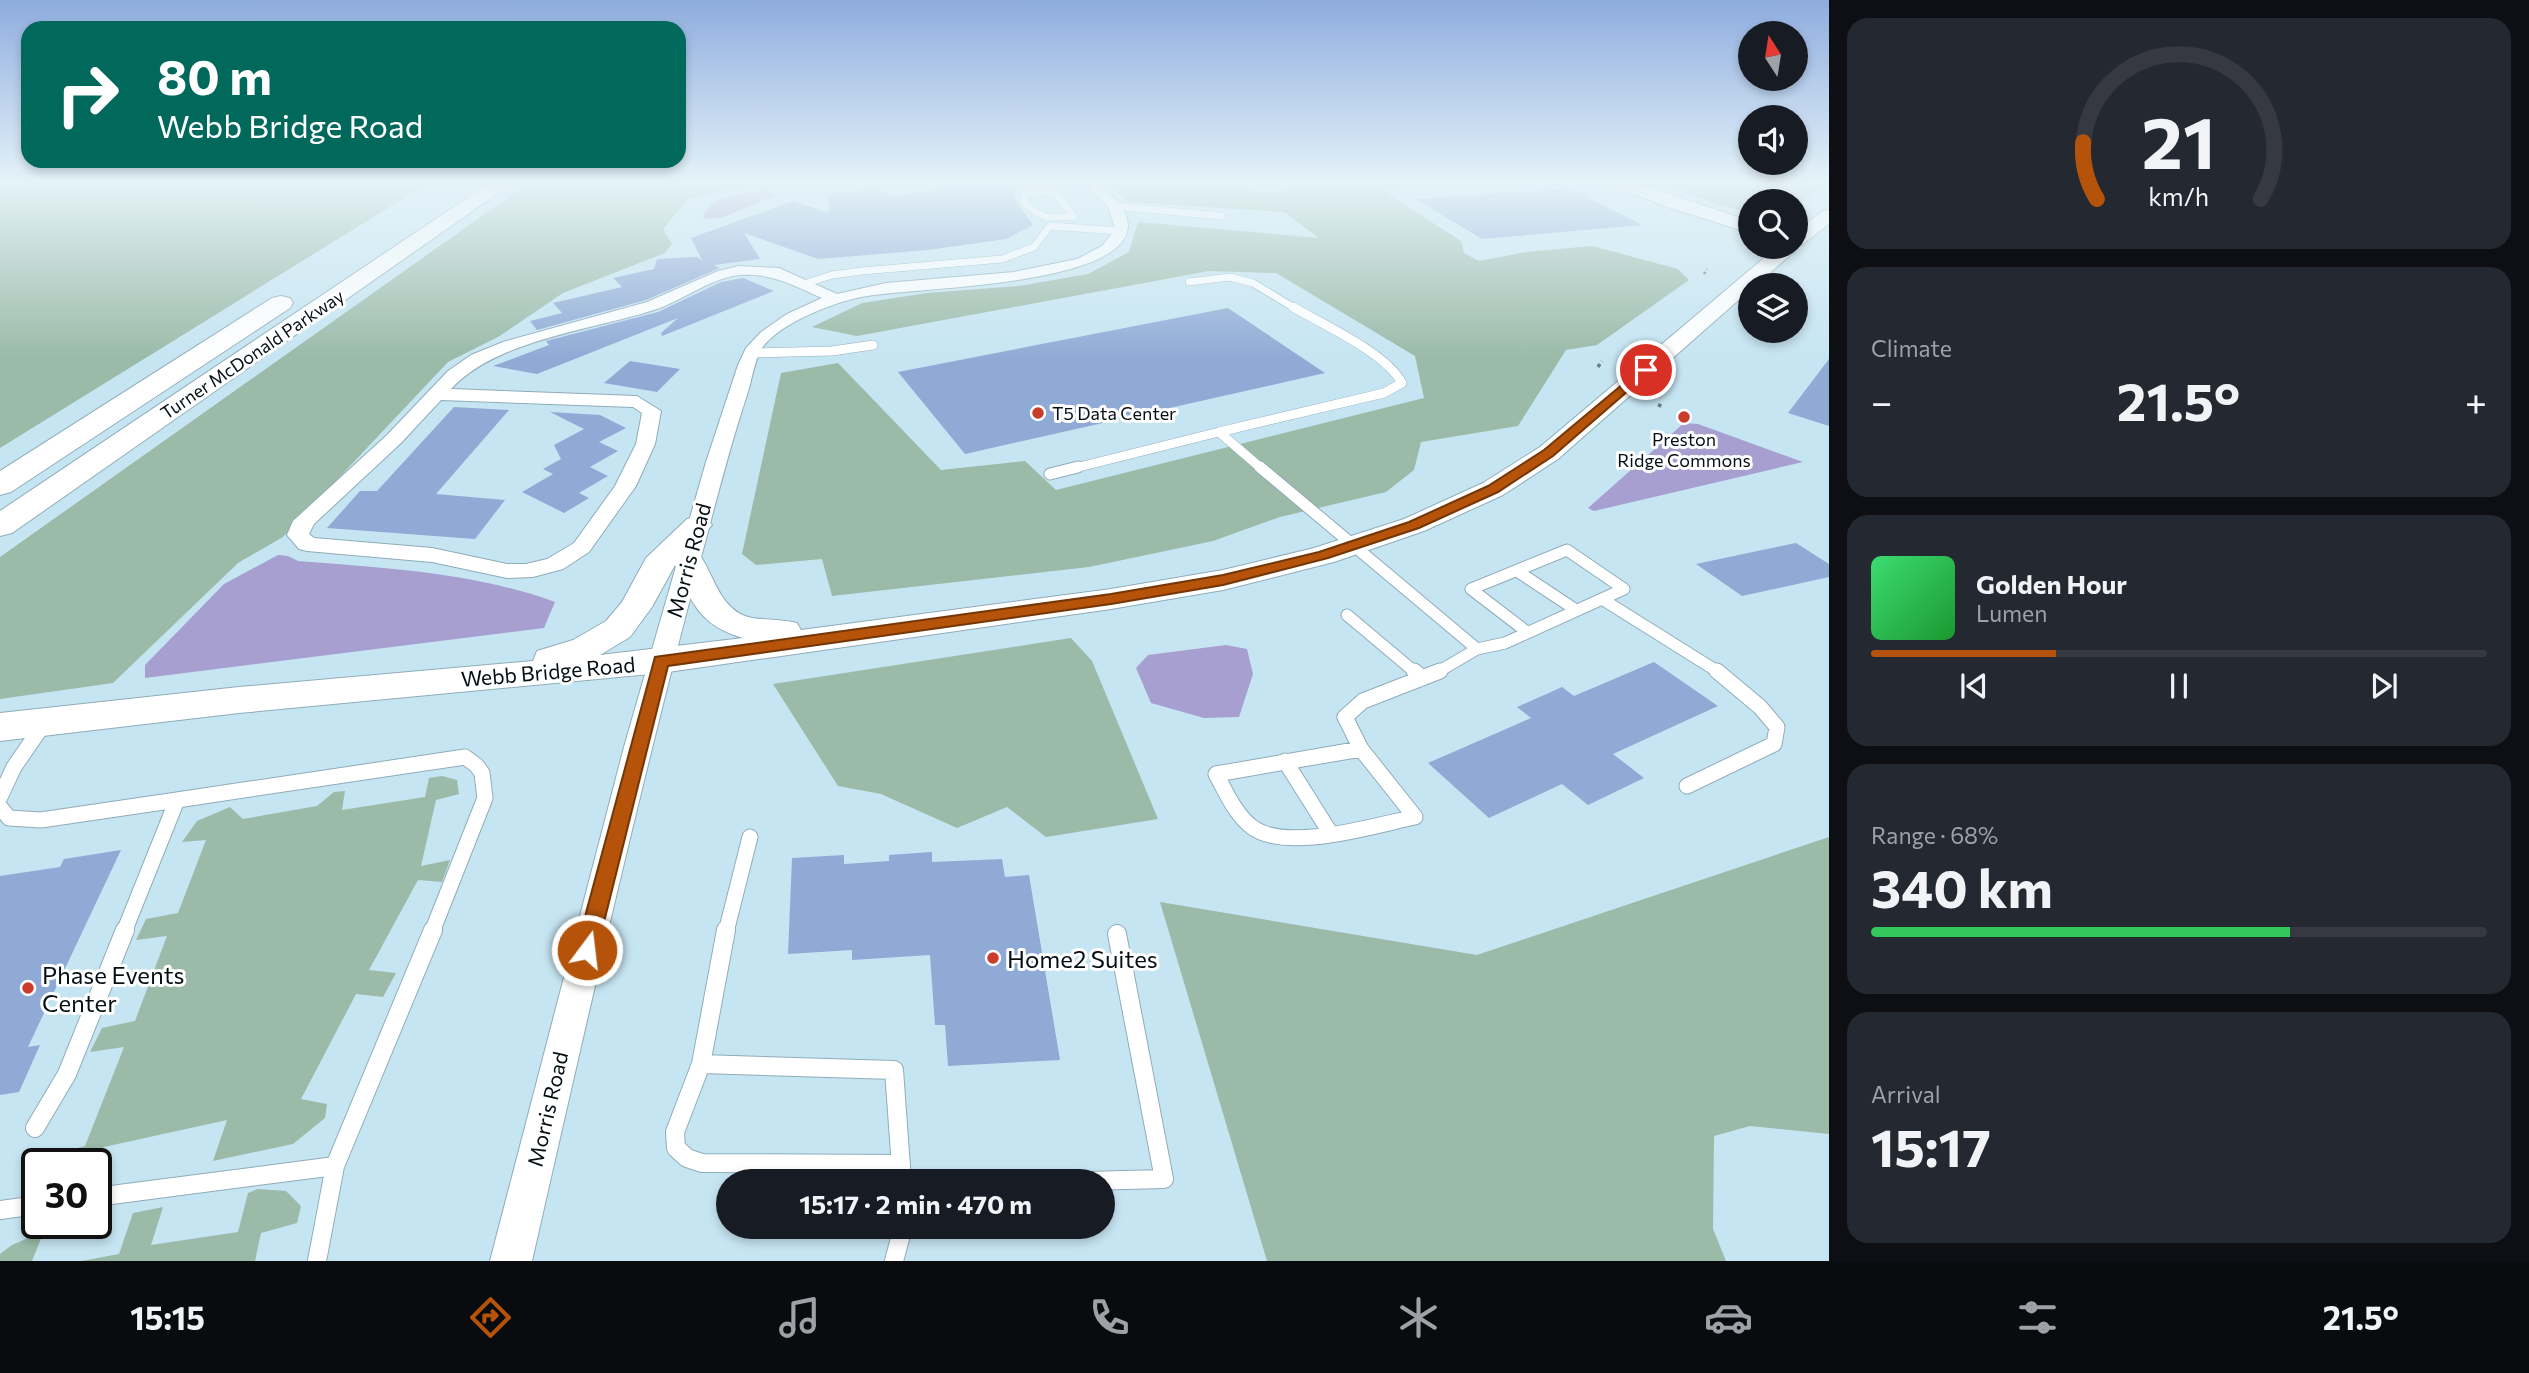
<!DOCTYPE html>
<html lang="en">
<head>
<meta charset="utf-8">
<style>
  :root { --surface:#171b24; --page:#242831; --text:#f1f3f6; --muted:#9ea1a6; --line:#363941; --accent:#b45309 }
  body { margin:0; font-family:Commissioner,sans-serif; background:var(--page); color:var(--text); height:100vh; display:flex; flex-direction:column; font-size:26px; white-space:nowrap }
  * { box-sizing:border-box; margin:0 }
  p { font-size:23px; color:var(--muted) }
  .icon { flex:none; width:38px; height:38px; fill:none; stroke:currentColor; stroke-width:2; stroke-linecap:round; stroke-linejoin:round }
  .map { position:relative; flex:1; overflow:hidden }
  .details { display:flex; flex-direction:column; gap:18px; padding:18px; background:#0d0f14; width:700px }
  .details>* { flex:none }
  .banner { position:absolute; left:21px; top:21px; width:665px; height:147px; border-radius:21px; box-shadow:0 4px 10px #0003; background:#00695c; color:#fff; overflow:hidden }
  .needle { width:46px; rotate:348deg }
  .controls { position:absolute; left:1738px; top:21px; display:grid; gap:14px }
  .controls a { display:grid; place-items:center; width:70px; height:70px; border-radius:50%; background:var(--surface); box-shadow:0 4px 10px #0003; font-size:35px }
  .speed { position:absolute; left:21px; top:1148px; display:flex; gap:14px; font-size:35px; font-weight:700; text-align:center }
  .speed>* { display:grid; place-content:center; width:91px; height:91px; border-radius:50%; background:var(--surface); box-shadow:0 4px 10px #0003; line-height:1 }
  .speed .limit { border:4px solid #111; border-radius:10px; background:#fff; color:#111 }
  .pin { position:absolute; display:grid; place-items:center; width:60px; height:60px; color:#fff; margin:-30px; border:4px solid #fff; border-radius:50%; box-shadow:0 2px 7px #0007 }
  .me { position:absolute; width:77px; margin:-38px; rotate:15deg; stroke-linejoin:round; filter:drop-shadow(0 0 5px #0008) }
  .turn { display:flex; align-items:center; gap:24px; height:147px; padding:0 21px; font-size:32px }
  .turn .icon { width:91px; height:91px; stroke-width:2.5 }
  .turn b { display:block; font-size:49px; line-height:60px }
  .big { font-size:52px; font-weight:700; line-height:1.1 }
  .details .card { flex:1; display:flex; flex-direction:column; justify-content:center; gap:10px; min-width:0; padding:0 24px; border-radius:21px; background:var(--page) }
  .details .dial { align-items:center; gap:0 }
  .dial svg { height:182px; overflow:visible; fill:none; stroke:var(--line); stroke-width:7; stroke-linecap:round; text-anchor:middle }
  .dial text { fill:var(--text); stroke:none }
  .song { display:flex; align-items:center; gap:21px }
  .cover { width:84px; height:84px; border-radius:10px; background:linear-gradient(135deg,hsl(140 70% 55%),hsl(130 70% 35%)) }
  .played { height:7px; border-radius:4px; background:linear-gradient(90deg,var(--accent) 30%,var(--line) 30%) }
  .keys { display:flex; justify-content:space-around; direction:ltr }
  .heat { display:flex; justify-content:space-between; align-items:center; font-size:38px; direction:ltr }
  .charge { height:10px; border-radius:5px; background:linear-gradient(90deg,#34c759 68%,var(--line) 0) }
  .trip { position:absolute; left:716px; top:1169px; width:399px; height:70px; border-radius:35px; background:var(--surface); box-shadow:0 4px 10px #0003; font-weight:700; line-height:70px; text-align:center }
  .tabs { display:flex; height:112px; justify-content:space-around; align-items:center; background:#090b0e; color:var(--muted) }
  .tabs .icon { width:49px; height:49px }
  .tabs .selected { color:var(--accent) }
  .tabs b { font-size:32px; color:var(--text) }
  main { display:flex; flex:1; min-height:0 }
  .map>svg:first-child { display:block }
  .green { fill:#9bbaa8 }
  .water { fill:#a79fcf }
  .building { fill:#8faad5 }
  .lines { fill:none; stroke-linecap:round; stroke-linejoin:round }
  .lane-far4-casing { stroke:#8facb9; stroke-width:8 }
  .lane-far3-casing { stroke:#8facb9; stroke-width:10 }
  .lane-far2-casing { stroke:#8facb9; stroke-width:13 }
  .lane-far1-casing { stroke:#8facb9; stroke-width:17 }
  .lane-casing { stroke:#8facb9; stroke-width:20 }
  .street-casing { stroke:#8facb9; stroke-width:2 }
  .secondary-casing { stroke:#8facb9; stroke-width:2 }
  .highway-casing { stroke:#8facb9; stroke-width:2 }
  .path-far1 { stroke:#677c84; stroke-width:2.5; stroke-dasharray:2.5 2.5; stroke-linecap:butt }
  .path { stroke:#677c84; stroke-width:3.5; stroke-dasharray:3.5 3.5; stroke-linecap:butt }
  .lane-far4 { stroke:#fff; stroke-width:7 }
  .lane-far3 { stroke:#fff; stroke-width:9 }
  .lane-far2 { stroke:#fff; stroke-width:11 }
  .lane-far1 { stroke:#fff; stroke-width:15 }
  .lane { stroke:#fff; stroke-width:18 }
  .street { fill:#fff; fill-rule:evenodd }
  .secondary { fill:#fff; fill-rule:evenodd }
  .highway { fill:#fff; fill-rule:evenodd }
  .route { fill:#b45309; stroke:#753606; stroke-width:2 }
  .poi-dot { fill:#c93d2a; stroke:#fff; stroke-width:2.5 }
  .labels { text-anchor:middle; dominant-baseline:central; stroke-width:6; stroke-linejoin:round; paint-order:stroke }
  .far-street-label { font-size:18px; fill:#050f13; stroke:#fff }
  .far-poi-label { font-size:18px; fill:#050f13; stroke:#fff; text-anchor:start }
  .street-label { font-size:21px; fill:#050f13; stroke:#fff }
  .near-poi-label { font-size:24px; fill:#050f13; stroke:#fff; text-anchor:start }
</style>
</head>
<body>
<main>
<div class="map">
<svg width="1829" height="1261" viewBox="0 0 1829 1261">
  <rect width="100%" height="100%" fill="#c6e5f2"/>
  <path class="green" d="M0,182H430L0,448Z
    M530,182H791L734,188L688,199L663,229L672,244L665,253L563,293L498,337L448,362L283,537L238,563L113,683L0,699V557Z
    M1121,182L1268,192L1415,182H1471L1380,189L1461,241L1464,253L1479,261L1526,252L1592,246L1678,269L1689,280L1597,345L1566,350L1518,426L1421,442L1414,470L1386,492L1280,517L1213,541L1089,567L832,596L822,559L756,565L742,554L781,373L838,363L941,470L1025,461L1056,490L1424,398L1415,356L1276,273L1209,271L857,336L812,327L862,303L927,293L1019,286L1088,274L1129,252L1138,222L1319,238L1284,212L1128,202L1112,186Z
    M1658,182H1829L1796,205V201H1750V213L1708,201Z
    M1071,638L1092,661L1158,819L1046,837L1007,807L957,828L881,794L838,786L773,684Z
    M442,776L457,780L459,794L436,800L421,866L450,860L442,882L418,880L369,970L396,973L383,997L356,994L301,1099L327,1104L325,1118L293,1144L213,1161L227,1120L104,1147L96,1166V1164H49L50,1155L85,1146L124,1047L90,1052L102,1028L135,1021L167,936L136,940L146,919L178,913L206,840L182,842L197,821L230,807L243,819L317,806L334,792L345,791L342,810L425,797L429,778Z
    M1829,837V1134L1750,1126L1714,1136L1713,1229L1726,1261H1267L1160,902L1477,955Z
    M258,1189L286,1191L301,1206L297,1223L261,1233L255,1261H81L119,1254L133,1213L163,1207L151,1245L238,1232L248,1193Z
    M44,1231L32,1261H0V1254L12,1245Z"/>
  <path class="water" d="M766,190L775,195L724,217L703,219C707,195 746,193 766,190Z
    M1684,423L1698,424L1803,462L1594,511L1588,508Z
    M278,555L288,556L298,561C384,568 473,572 555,602L544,628L145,678V665L224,584Z
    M1226,645L1247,649L1253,674L1239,717L1204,718L1151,703L1136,668L1148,655Z"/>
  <path class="building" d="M980,182H1007L1019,205L1033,225L1006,239L928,250L818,259L744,233L760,259L714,265L720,268L646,300L537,330L530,321L562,313L553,303L622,287L613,278L654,269L657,259L697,257L702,260L691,238L793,201L829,213L828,194L880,189L888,195L895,196L982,184Z
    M1554,190L1575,191L1642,225L1482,239L1416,199Z
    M743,278L774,291L662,336L661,333L678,318L537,374L493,366L549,345L546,341L658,312L721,282Z
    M1228,308L1325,373L965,454L898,372Z
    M1829,359V426L1788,413Z
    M630,361L680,369L657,392L604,383Z
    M454,407L509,410L436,494L505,500L475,539L327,528L360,491H377Z
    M550,412L600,415L626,428L599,442L618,451L590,467L608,476L579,493L589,498L564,513L522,492L553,474L543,469L561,459L554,445L584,429Z
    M1796,543L1829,564V577L1742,596L1696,564Z
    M1654,662L1718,706L1613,754L1644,778L1588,805L1562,784L1489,818L1428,763L1531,718L1517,707L1562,687L1574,696Z
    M121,850L28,1047L40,1045L19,1092L0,1095V876L60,867L64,859Z
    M932,852V862L1002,859L1005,877L1029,875L1060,1060L948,1066L945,1025H935L930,955L852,960V950L788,954L792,858L844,855V864L889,861V855Z"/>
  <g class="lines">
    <g class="lane-far4-casing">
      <path id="lane-far4" d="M1017,182L1024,193L1055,191
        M1024,193V202L1035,212L1046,217H1074L1047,182
        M1114,206L1221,216
        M1189,282L1230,277L1253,283L1296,309
        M804,284L832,275L862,271L1002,259L1034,247L1050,226L1121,231"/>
    </g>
    <g class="lane-far3-casing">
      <path id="lane-far3" d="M753,353L832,351L873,345
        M1071,469L1219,432
        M1262,469L1219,432L1384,393L1402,383C1386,353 1324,325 1293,307"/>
    </g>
    <g class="lane-far2-casing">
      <path id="lane-far2" d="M1260,467L1477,649L1436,673
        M1050,474L1078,467
        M1517,571L1576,610
        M1602,599L1720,673
        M1347,615L1416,673
        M1477,649L1505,643L1624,589L1567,550L1471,589L1527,632"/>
    </g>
    <g class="lane-far1-casing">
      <path id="lane-far1" d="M1414,671L1422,678
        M1361,749L1415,817C1376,825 1286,853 1252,827C1235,814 1226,792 1216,774Z
        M1361,749L1345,717L1363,701L1440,671
        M1285,761L1331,834
        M1687,786L1774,744L1777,727L1760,707L1717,671
        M0,797L14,767L43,725
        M177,800L465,757L476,765L482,773L485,798L432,932
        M0,807L9,818L41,820L177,800L124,932
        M726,932L750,837"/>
    </g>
    <g class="lane-casing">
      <path id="lane" d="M726,930L701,1064L894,1070L902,1181
        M701,1064L675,1132L676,1148L687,1158L702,1163L901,1164
        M35,1128L67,1074L125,930
        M1085,1181L1164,1179L1117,934
        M96,1197L335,1166
        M0,1210L37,1205
        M317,1261L335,1166L433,930
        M894,1261L903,1227"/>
    </g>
    <g class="street-casing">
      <path id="street" d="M1084,182H1097C1110,193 1128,208 1128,226C1126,288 906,287 861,297C832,303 780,323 762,348C754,361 752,380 747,395C730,446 717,498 703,550C640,786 586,1023 532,1261H490L624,747L706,462L738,365L746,348L761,332L787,314L822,298C795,286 772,273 741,275C715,276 683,300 657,309C594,330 497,339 451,389L637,396L661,411L655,444L636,486L589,552L563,569L533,577L507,578L432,562L307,551L299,549L287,535L293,521L387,435L448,371L471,355L503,342L647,302L718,271L739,266L779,268L837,294L886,283L1014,272L1077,259L1102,246L1113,232L1114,225L1108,207ZM441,400L633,407L642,413L636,444L615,486L574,543L547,559L526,564H507L432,548L314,538L309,534L314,524L401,443Z"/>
    </g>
    <g class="secondary-casing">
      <path id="secondary" d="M1611,182H1633L1750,221V233L1668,207L1613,186Z
        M1829,210V224L1803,244L1797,246L1795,251L1756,285H1750V290L1558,459L1503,495L1424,531L1334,562L1223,590L1111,609L661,673L239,713L0,741V713L239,687L533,661L537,651L573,640L606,621L622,602L646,558L687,519L697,516L707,519L712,525L686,553L700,555C715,578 721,612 752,618C767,620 782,619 797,623L801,630L1111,589L1223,570L1314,548L1404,519L1483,483L1540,447L1777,247H1796V231L1823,211ZM675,565C691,603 701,626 743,638L600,655L630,637L652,607Z"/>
    </g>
    <g class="highway-casing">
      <path id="highway" d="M491,182H514L12,533L0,536V511Z
        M281,296L290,298L293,303L290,308L11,492L0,495V471L272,298Z"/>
    </g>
    <path class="path-far1" d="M1704,274L1707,269"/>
    <path class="path" d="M1598,367L1602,361
      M1659,407L1661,402"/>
    <use href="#lane-far4" class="lane-far4"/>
    <use href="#lane-far3" class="lane-far3"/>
    <use href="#lane-far2" class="lane-far2"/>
    <use href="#lane-far1" class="lane-far1"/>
    <use href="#lane" class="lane"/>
    <use href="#street" class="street"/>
    <use href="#secondary" class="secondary"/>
    <use href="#highway" class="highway"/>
  </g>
  <linearGradient id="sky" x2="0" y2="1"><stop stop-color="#8eacde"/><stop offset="0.51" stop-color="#e5f3f9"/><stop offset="1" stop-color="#e5f3f9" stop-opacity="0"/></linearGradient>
  <rect width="1829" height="358" fill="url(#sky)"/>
  <path class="route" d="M1642,368L1652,370L1553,456L1498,492L1419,528L1328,558L1223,585L1111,604L668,666L597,950L594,957L587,960L579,957L576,950L655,657L1111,594L1223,575L1319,552L1409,522L1488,486L1544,450Z"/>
  <g class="poi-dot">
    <circle cx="1038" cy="413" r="7"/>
    <circle cx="1684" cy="417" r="7"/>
    <circle cx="993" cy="958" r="7"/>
    <circle cx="28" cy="988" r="7"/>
  </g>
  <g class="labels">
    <g class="far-street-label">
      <text transform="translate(252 354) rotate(-34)">Turner McDonald Parkway</text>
    </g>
    <g class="far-poi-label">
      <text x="1052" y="413">T5 Data Center</text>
      <text x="1684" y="439" text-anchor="middle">Preston<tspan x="1684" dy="21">Ridge Commons</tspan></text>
    </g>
    <g class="street-label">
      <text transform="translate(688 560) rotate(-75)">Morris Road</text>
      <text transform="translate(548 671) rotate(-5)">Webb Bridge Road</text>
      <text transform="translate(547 1109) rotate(-77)">Morris Road</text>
    </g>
    <g class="near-poi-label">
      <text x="1007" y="958">Home2 Suites</text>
      <text x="42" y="974">Phase Events<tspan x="42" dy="28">Center</tspan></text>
    </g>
  </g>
</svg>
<div class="controls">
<a><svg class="needle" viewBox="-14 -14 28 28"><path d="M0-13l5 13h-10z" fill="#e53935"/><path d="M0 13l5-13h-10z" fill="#9ea1a6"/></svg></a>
<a><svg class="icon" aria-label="sound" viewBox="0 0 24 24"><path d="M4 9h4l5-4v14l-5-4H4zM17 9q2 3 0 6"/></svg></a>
<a><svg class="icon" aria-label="search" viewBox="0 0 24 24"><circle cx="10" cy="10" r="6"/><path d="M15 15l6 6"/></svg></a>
<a><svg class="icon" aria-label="layers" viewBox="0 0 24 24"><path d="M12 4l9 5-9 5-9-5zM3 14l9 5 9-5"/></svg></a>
</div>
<div class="speed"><div class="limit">30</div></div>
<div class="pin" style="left:1646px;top:370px;background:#d93025"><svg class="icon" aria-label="arrive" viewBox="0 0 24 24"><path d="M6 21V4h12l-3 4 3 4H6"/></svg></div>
<svg class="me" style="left:587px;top:950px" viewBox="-20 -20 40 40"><circle r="17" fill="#b45309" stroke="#fff" stroke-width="3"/><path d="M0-11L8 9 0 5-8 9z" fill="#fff"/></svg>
<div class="trip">15:17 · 2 min · 470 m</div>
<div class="banner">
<div class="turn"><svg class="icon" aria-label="right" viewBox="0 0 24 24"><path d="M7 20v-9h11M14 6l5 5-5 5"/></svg><div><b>80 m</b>Webb Bridge Road</div></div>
</div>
</div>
<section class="details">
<div class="card dial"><svg viewBox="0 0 100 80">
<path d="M14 69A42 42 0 1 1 86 69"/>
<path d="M14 69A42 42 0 0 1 8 44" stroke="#b45309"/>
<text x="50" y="56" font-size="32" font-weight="700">21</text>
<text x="50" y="72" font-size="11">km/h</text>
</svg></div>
<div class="card"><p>Climate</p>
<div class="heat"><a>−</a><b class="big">21.5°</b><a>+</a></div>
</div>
<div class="card">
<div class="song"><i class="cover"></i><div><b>Golden Hour</b><p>Lumen</p></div></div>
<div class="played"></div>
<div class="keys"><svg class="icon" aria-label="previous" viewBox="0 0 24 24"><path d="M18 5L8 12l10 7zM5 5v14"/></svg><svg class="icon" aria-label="pause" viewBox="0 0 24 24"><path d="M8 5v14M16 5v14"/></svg><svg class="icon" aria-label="next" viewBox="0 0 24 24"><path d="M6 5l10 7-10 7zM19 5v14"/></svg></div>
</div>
<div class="card"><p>Range · 68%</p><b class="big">340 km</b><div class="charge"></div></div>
<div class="card"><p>Arrival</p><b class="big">15:17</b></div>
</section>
</main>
<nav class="tabs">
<b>15:15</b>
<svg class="icon selected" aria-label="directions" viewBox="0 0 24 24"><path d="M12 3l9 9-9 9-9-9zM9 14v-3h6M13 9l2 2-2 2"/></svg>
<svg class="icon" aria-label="music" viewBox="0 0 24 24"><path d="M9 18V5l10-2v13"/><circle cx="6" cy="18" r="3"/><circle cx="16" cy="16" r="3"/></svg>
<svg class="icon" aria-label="phone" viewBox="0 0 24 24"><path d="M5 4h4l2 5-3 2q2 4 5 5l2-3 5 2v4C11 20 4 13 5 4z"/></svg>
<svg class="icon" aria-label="climate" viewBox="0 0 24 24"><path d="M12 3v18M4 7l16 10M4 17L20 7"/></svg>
<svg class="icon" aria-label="car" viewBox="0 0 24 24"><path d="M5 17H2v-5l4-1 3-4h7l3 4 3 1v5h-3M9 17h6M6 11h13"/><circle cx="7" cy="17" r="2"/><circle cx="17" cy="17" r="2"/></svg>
<svg class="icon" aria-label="filters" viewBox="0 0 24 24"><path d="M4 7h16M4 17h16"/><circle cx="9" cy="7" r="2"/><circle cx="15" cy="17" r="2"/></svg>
<b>21.5°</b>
</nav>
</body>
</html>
